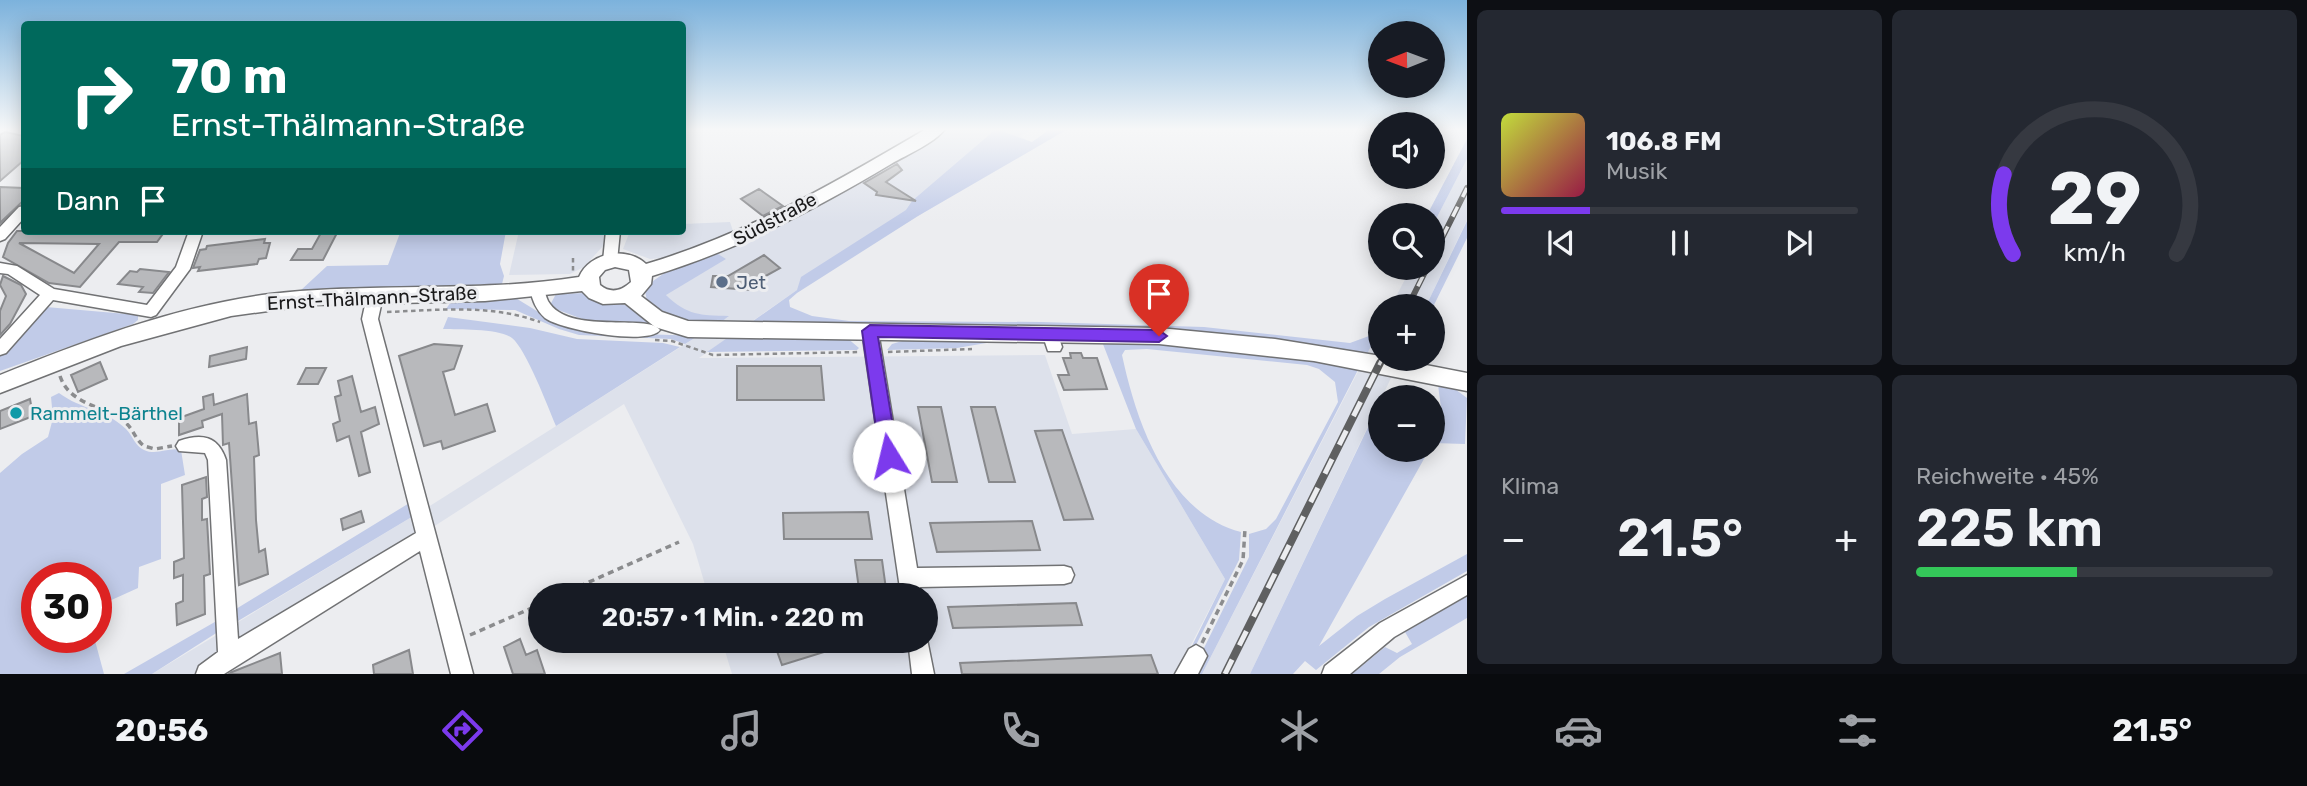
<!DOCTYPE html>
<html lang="de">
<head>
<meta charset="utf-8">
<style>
  :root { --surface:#171b24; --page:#242831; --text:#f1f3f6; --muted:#9ea1a6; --line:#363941; --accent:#7c3aed }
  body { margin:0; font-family:Rubik,sans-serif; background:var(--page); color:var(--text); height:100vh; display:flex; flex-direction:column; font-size:26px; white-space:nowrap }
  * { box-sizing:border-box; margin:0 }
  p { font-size:23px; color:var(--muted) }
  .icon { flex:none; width:38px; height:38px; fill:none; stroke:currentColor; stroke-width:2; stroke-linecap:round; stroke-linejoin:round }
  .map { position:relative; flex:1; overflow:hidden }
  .details { display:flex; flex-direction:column; gap:10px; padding:10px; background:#0d0f14; width:840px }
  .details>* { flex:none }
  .guide { position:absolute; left:21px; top:21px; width:665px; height:214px; border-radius:7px; box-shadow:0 4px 18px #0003; background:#00695c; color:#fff; overflow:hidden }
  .needle { width:46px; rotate:269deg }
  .controls { position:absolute; left:1368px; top:21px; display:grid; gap:14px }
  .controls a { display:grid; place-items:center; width:77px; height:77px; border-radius:50%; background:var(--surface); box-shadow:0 4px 18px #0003; font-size:35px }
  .speed { position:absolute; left:21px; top:562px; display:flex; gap:14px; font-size:35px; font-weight:700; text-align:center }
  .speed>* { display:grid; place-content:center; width:91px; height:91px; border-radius:50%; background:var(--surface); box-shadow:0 4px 18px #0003; line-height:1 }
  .speed .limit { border:10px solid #d22; background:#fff; color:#111 }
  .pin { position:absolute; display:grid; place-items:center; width:60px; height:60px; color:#fff; margin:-72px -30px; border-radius:50% 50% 50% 0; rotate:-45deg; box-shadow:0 0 7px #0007 }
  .pin .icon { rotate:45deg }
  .me { position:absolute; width:77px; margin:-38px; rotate:351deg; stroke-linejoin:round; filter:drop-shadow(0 0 5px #0008) }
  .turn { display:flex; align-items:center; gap:24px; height:147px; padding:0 35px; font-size:32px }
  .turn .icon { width:91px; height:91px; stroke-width:2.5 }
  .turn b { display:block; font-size:49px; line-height:60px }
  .then { display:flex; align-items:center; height:66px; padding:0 35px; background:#0003; gap:14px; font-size:26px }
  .big { font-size:52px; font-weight:600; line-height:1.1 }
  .details .tile { flex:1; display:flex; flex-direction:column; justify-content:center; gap:10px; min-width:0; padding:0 24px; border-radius:10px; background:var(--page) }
  .details .dial { align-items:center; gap:0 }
  .dial svg { height:182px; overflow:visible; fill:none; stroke:var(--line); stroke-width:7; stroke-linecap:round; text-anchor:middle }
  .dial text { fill:var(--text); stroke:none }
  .song { display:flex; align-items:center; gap:21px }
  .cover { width:84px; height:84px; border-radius:10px; background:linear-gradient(135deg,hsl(70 70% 55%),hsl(340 70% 35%)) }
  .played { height:7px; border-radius:4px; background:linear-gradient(90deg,var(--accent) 25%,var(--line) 25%) }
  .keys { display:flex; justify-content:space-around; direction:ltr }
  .heat { display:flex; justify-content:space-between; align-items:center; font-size:38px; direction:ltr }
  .charge { height:10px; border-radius:5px; background:linear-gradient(90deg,#34c759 45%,var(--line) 0) }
  .details .tiles { flex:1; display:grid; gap:10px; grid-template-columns:repeat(2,1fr) }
  .trip { position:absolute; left:528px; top:583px; width:410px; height:70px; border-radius:35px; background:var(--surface); box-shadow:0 4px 18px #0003; font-weight:600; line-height:70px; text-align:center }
  .tabs { display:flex; height:112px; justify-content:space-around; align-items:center; background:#090b0e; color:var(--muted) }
  .tabs .icon { width:49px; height:49px }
  .tabs .selected { color:var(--accent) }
  .tabs b { font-size:32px; color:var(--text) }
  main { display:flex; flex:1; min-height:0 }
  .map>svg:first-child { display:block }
  .built { fill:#dde1eb }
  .green { fill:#c1cbe8 }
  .building { fill:#b8b9bc; stroke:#88898c; stroke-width:2; fill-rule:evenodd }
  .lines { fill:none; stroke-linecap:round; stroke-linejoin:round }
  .minor-casing { stroke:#717274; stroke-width:3 }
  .major-casing { stroke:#717274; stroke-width:3 }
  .path-far1 { stroke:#8b8c8e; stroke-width:2.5; stroke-dasharray:4.5 3.5; stroke-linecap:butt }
  .path { stroke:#8b8c8e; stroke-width:3.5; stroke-dasharray:6 4.5; stroke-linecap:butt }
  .minor { fill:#fff; fill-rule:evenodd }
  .major { fill:#fff; fill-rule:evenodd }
  .rail-far1-casing { stroke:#5f6061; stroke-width:6 }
  .rail-casing { stroke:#5f6061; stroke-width:8 }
  .rail-far1 { stroke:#ecedf0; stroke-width:3.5; stroke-dasharray:11; stroke-linecap:butt }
  .rail { stroke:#ecedf0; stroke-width:5; stroke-dasharray:16; stroke-linecap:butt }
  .route { fill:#7c3aed; stroke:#51269a; stroke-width:2 }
  .service-dot { fill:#5c6f8a; stroke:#ecedf0; stroke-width:2.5 }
  .culture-dot { fill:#0f9aa8; stroke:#ecedf0; stroke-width:2.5 }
  .labels { text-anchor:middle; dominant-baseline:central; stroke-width:6; stroke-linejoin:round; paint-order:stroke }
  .street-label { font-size:19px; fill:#19191a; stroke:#ecedf0 }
  .service-label { font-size:19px; fill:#4e5e75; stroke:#ecedf0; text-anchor:start }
  .culture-label { font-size:19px; fill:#0d838f; stroke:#ecedf0; text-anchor:start }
</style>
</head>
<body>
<main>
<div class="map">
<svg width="1467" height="674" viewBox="0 0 1467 674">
  <rect width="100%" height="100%" fill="#ecedf0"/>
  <path class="built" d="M949,129H1032L1020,136L1034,145L797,290L699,358L1045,355L1072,434L1136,429L1225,579L1176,674H732L722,641L926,640V595H708L693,544L624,404L430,529L195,674H152L425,509L728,317L692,314L679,308L666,295L672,280L662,258L650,259L623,249L630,231H682L683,224L730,222L735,237L744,246Z
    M1467,159V220L1426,306H1391L1411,268H1433V225Z
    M519,231H605L603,246L584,267L570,274L509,275Z
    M1381,327V359H1400L1250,674H1202Z"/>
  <path class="green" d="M996,129L1032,142L1050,129H1068L918,216L797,293L789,300L790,307L812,316L849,321L1041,322L1204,327L1350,343L1369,336L1381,317V327L1366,356L1286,343L758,324L753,321L797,290L801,277L906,210L912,201Z
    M1467,139V159L1433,225V215H1427Z
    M1467,221V238L1433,307L1426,306Z
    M397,231H506L500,264L504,276L502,284L300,291L327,266L388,265L400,233Z
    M718,254L726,259L666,295C688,316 700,315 729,316C725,319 719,324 715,325C696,330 661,313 647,302L645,290L653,281L666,272Z
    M586,293L625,305L654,325L585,320L553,308L550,305L556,294Z
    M514,297L558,324L587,332L698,336L685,344L671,339L579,335L559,329L515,310L446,309L453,299Z
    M46,307L138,315V320L133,324L0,371V355Z
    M448,317L530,328L577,339L663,343L680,347L556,426C548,407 526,349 512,338C499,328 459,330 443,329Z
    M733,334L846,337L859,348L857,350L707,352Z
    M909,339L998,341L957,348L887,350L892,344Z
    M1101,339L1149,341L1361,364L1202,674H1196L1201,654L1249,557V534L1266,529L1276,519L1338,402L1335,382L1319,369L1307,365L1147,349L1125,350L1122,355C1136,421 1167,513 1241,532L1239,560L1194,649L1190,650L1225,579L1136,429Z
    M1438,383H1447L1467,398L1465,444L1433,443V437L1435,441C1447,426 1439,400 1438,383Z
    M59,393C80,409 107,410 126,429C133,436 135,446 144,450C157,456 168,447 181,450L185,475L161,484V559L139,567L138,588L96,607V578H37V637H94L104,674H0V473L22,454L48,437L53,418L51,397Z
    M1381,400V450H1429L1319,646L1357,616L1385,599L1467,554V571L1369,627L1316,670L1305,661L1293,674H1250Z
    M411,502L415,515L233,624L231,612Z
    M1467,596V618L1400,657L1379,674H1352L1385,647L1397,653L1412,644L1405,632Z
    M220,619L221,630L152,674H124Z"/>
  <path class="building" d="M5,132L24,136V160L0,181V135Z
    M897,164L902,170L886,182L916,201L876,195L877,192L864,183Z
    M0,187L24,188V200L0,223Z
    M759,189L783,206L763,216L741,199Z
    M17,231H165L157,242H119L80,287L49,283L3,257L8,243ZM19,243L99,244L74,273Z
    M322,231H338L323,260H291L298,249H312Z
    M265,239L264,243H270L266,258L259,259L257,264L198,271L200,267L193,268L200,250L206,249L207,246Z
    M764,255L780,268L753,283L751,290L711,287L713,276H728Z
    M140,269L169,272L153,293L139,292L143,287L118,284L130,271L137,272Z
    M3,276L21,285L26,294L10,324L0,335V311L6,296L0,285Z
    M434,344L462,346L454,369L443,372L455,415L487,404L495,431L443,449L441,441L424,446L399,356Z
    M247,347L246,359L209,367L210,356Z
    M1070,353H1081L1083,358H1097L1107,389L1064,390L1058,375H1069L1063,358H1071Z
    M100,362L107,379L78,392L71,375Z
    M737,366H821L824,400H737Z
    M306,368H326L318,384H298Z
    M352,376L361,412L375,407L379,424L361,432L370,472L359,476L349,436L337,441L333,424L340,421L335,397L341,395L338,381Z
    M213,394L214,405L247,394L249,424L256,422L259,455L254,457L256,520L259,552L265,549L268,574L239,585L229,443L223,445L222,414L202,421L203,427L179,435V418L204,409L203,397Z
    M30,399L33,416L0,429V411Z
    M918,407H941L957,482H932Z
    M971,407H995L1015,482H989Z
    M1062,430L1093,519L1064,520L1035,431Z
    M206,477L207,497L202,499V520L207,519L210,574L204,576L205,614L177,625L176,604L183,601V575L174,578V562L184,558L182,485Z
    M361,511L364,522L343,530L341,519Z
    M868,512L872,539H784L783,513Z
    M1032,521L1040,550L937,552L930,523Z
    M855,560H882L886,589H859Z
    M1076,603L1082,625L953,628L948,607Z
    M520,639L526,655L537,650L545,674H513L504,647Z
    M773,640H853V643L782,665Z
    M409,650L413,674H374L373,665Z
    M280,653L282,674H229L232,672Z
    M1151,655L1158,674H962L960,663Z"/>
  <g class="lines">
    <g class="minor-casing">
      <path id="minor" d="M24,206V218L5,239L0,241V227L19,207Z
        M189,231H203L190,269L156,315L151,317L53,300L6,353L0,355V339L40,295L8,274L0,273V263L17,266L54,289L147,305L176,267Z
        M606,231H620L617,261L610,266L603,261Z
        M537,285L542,286C545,291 546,297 548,301C568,336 648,313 660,330C649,346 561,330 545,318C536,310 533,301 530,290Z
        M375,291L383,296L378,319L473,674H451L420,551L224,674H196L199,666L218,652L208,460L205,453L179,451L176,446L179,441C202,433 218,436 226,460L238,639L416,533L362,319L367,296Z
        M870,325L878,331L917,568L1064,566L1071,568L1074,575L1071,582L1064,584L920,587L921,595H901L862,331Z
        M1050,327L1056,329L1062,347L1060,351H1048L1042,333Z
        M1467,575V595L1394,637L1350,674H1322L1325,666L1380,623Z
        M926,634L934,674H912L908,640H926Z
        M1196,645L1203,649L1207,656L1198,674H1175L1189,649Z"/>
    </g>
    <g class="major-casing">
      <path id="major" d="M926,129H945C933,144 908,154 891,164C814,210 737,250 652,276L651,284L641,296L662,312L688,321L1159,328L1275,339L1381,356V359H1395L1467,373V391L1314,361L1159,344L688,337L655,327L625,303L603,304L589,298L582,291L485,301L312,305L231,316L121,346L0,393V375C87,340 177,306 270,294C373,282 477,293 579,277C589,253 626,245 646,264C747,234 836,182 926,129ZM615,267L629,270L631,282C621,291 611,294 600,285L599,277L605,270Z"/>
    </g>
    <path class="path-far1" d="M573,258V271
      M387,312C439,310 490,304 540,322
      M655,340L672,341L713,355L860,352
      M888,352L972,349"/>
    <path class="path" d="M60,376C70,406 105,405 127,424C134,431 136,440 144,446L155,449L172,446
      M1435,409V433
      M560,595L679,542
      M470,635L541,604
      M1202,643L1243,560L1245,529"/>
    <use href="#minor" class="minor"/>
    <use href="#major" class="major"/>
    <g class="rail-far1-casing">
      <path id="rail-far1" d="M1433,256L1467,188
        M1408,306L1427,268
        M1379,365L1382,359"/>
    </g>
    <g class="rail-casing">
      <path id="rail" d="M1225,674L1380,363"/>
    </g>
    <use href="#rail-far1" class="rail-far1"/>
    <use href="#rail" class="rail"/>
  </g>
  <linearGradient id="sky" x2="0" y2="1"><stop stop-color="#7cb2dc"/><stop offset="0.58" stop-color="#f6f7f8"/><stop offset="1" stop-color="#f6f7f8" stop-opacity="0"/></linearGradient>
  <rect width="1467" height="223" fill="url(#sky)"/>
  <path class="route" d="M870,325L1159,330L1167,336L1159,342L878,337L898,456L896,462L889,464L883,462L880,456L862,331Z"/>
  <circle class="service-dot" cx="722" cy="282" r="7"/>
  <circle class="culture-dot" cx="16" cy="413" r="7"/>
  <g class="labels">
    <g class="street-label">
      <text transform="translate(775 219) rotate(-28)">Südstraße</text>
      <text transform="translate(372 298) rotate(-3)">Ernst-Thälmann-Straße</text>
    </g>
    <g class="service-label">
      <text x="736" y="282">Jet</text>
    </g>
    <g class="culture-label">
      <text x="30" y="413">Rammelt-Bärthel</text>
    </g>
  </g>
</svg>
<div class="controls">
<a><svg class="needle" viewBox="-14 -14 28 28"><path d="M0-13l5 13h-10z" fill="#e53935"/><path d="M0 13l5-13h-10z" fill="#9ea1a6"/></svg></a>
<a><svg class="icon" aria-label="sound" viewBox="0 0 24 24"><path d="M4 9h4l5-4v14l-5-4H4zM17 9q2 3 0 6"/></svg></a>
<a><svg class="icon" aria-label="search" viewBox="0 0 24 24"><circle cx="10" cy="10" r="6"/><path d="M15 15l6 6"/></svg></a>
<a>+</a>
<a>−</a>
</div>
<div class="speed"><div class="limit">30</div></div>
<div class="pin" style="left:1159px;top:336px;background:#d93025"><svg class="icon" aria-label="arrive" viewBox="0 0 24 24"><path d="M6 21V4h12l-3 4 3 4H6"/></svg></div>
<svg class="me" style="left:889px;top:456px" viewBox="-20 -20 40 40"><circle r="19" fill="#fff"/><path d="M0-13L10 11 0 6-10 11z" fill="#7c3aed"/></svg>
<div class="trip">20:57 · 1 Min. · 220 m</div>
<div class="guide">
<div class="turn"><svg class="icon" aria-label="right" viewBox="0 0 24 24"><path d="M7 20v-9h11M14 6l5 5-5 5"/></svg><div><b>70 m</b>Ernst-Thälmann-Straße</div></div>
<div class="then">Dann<svg class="icon" aria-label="arrive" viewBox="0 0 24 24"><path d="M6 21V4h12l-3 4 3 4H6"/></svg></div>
</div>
</div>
<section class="details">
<div class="tiles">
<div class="tile">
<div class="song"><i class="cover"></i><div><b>106.8 FM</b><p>Musik</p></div></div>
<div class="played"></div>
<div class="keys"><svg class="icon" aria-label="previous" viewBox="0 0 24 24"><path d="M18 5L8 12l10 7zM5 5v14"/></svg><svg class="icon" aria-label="pause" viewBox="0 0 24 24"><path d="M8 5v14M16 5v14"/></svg><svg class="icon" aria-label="next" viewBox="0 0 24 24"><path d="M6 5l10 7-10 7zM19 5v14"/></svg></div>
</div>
<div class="tile dial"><svg viewBox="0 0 100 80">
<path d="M14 69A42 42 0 1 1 86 69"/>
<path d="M14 69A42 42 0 0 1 10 34" stroke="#7c3aed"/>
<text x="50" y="56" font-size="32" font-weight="700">29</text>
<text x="50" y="72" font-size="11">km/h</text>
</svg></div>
<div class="tile"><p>Klima</p>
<div class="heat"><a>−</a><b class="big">21.5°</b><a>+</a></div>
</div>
<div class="tile"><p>Reichweite · 45%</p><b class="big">225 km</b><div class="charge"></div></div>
</div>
</section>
</main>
<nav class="tabs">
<b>20:56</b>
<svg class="icon selected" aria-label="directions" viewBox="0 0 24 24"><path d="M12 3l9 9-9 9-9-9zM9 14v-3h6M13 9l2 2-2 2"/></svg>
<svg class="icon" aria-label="music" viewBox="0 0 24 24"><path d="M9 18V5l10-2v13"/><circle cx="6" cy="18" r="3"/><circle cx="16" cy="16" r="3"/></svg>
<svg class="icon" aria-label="phone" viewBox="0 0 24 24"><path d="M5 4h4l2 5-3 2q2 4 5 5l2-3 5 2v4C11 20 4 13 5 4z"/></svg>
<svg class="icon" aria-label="climate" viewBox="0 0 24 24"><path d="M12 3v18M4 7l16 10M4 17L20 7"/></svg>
<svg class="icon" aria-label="car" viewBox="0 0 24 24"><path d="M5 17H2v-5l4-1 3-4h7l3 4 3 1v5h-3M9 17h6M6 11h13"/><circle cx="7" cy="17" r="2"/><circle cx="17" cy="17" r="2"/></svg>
<svg class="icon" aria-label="filters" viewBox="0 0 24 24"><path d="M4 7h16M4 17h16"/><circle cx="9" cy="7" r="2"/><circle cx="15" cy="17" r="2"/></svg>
<b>21.5°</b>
</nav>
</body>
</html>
